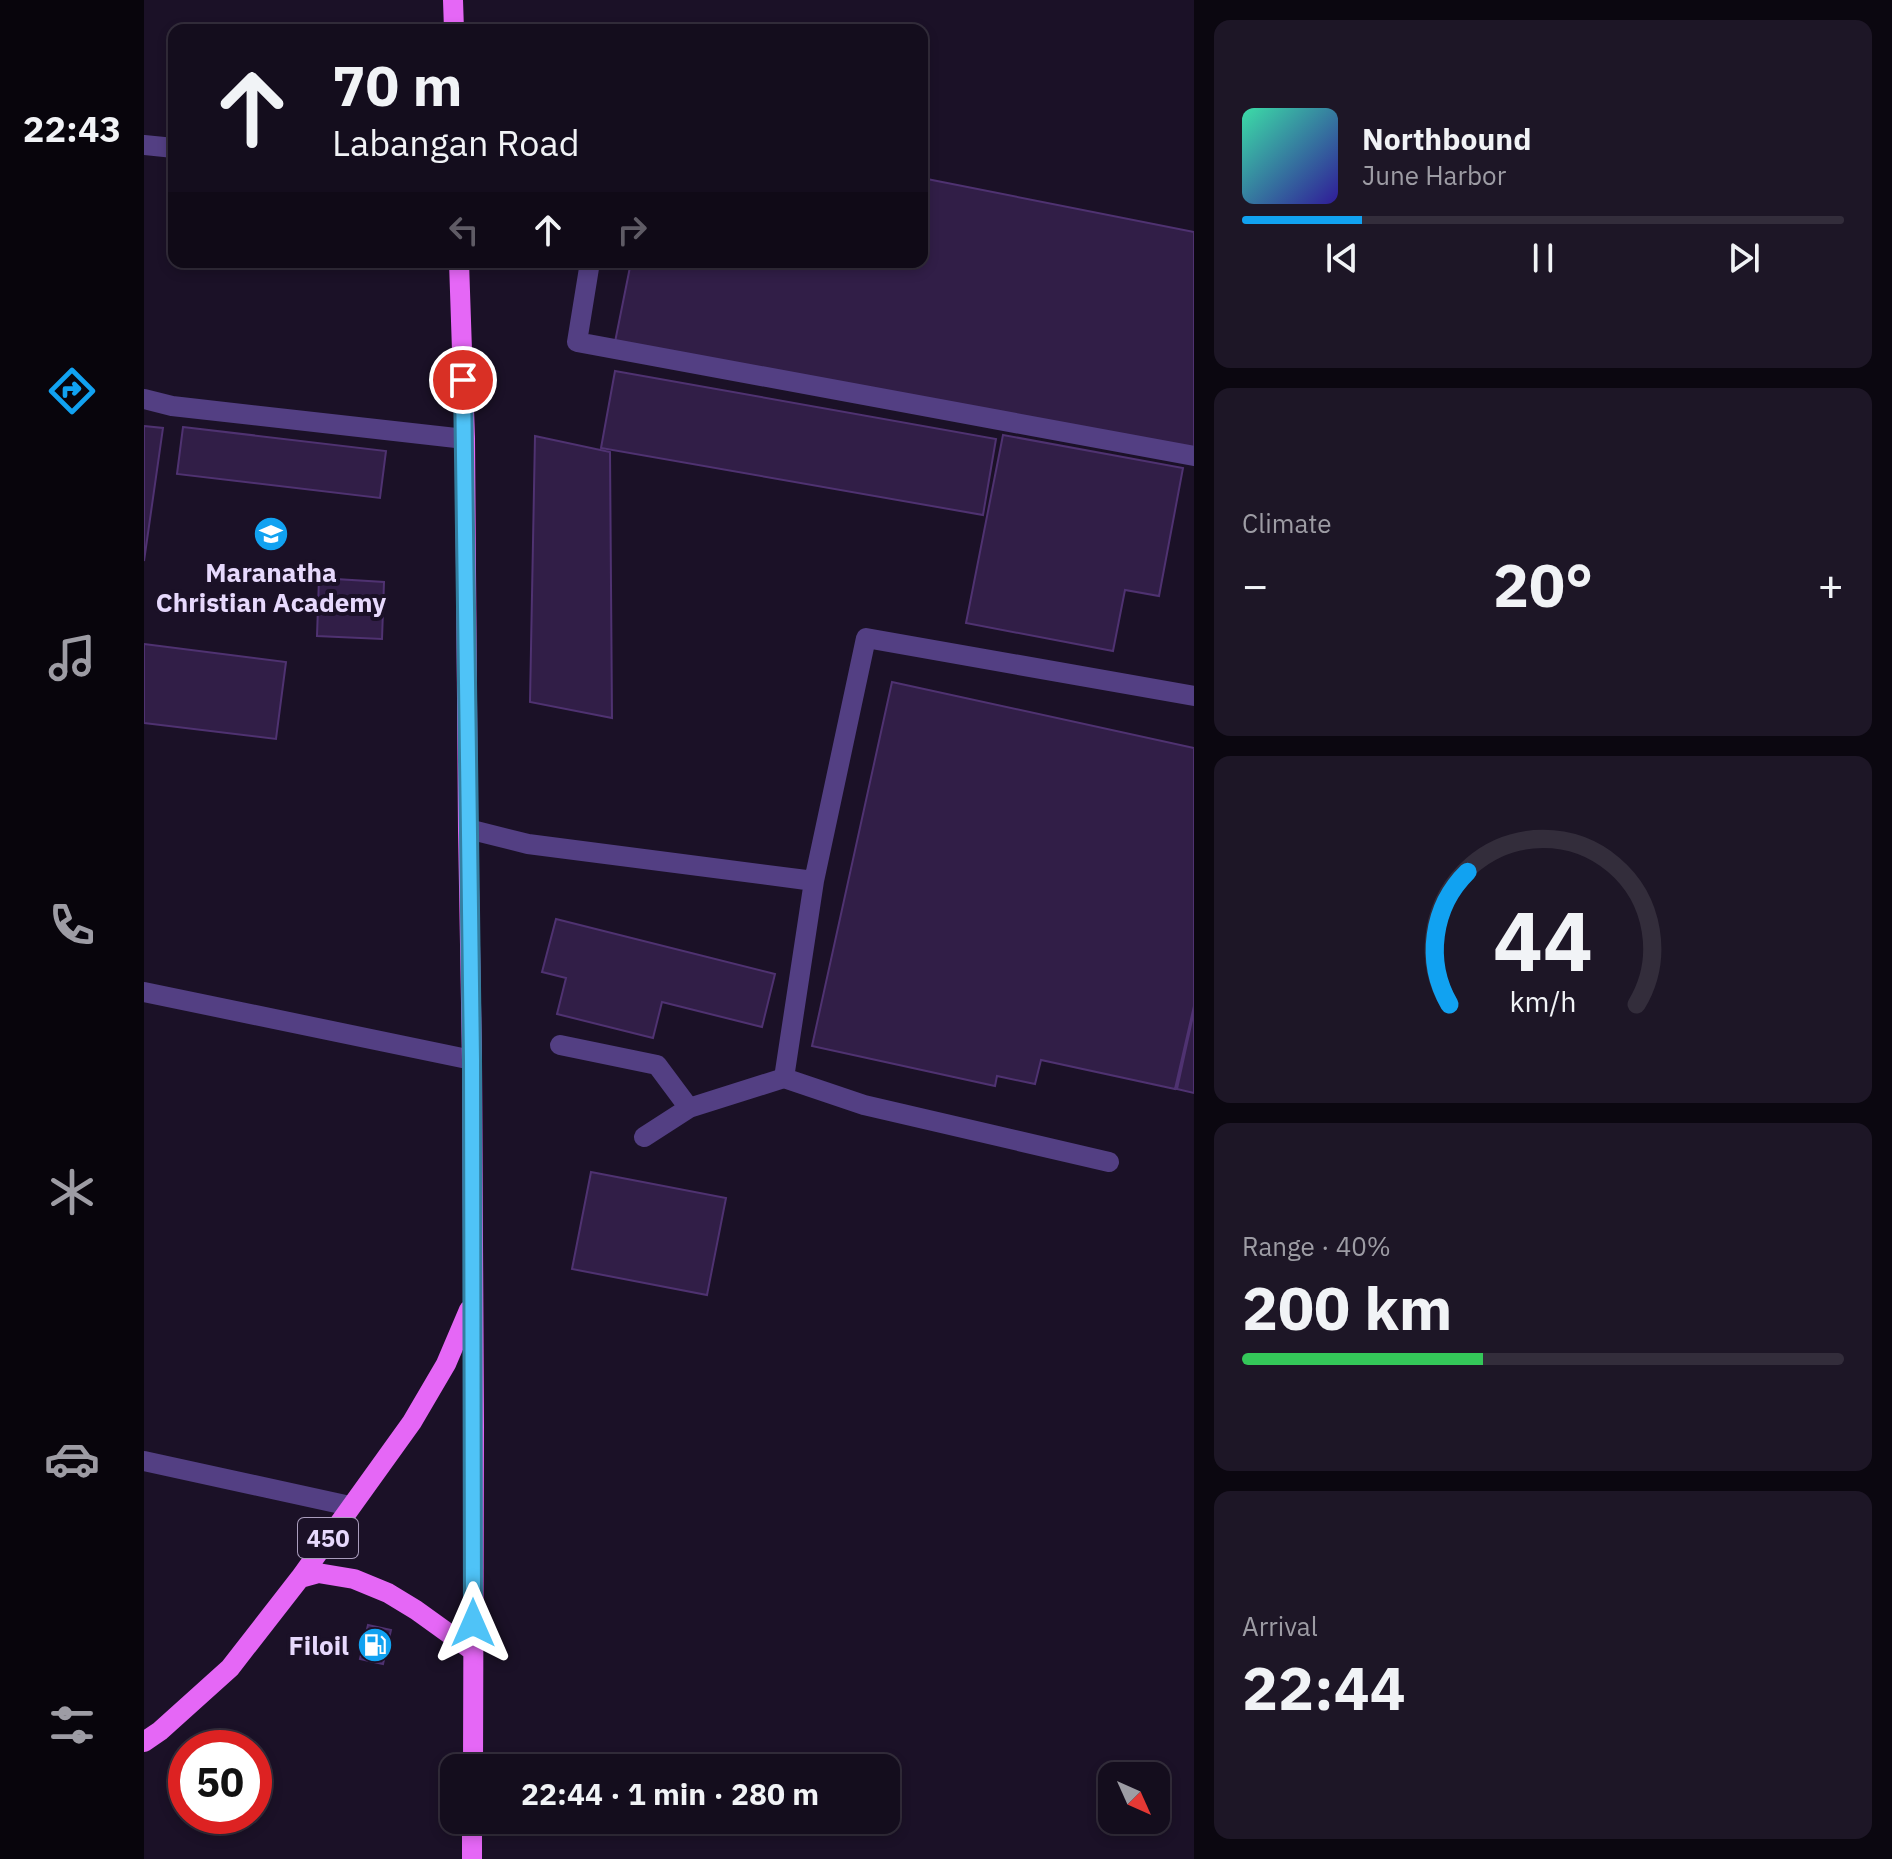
<!DOCTYPE html>
<html lang="en">
<head>
<meta charset="utf-8">
<style>
  :root { --surface:#140d1d; --page:#1d1626; --text:#f1f3f6; --muted:#9d9ca4; --line:#332d3b; --accent:#11a2f1 }
  body { margin:0; font-family:"IBM Plex Sans",sans-serif; background:var(--page); color:var(--text); height:100vh; display:flex; flex-direction:column; font-size:30px; white-space:nowrap }
  * { box-sizing:border-box; margin:0 }
  p { font-size:26px; color:var(--muted) }
  .icon { flex:none; width:44px; height:44px; fill:none; stroke:currentColor; stroke-width:2; stroke-linecap:round; stroke-linejoin:round }
  .map { position:relative; flex:1; overflow:hidden }
  .panel { display:flex; flex-direction:column; gap:20px; padding:20px; background:#0b0710; width:698px }
  .panel>* { flex:none }
  .guide { position:absolute; left:24px; top:24px; width:760px; height:244px; border-radius:16px; box-shadow:0 4px 12px #0003,0 0 0 2px var(--line); background:#140d1d; color:var(--text); overflow:hidden }
  .needle { width:52px; rotate:135deg }
  .fabs { position:absolute; left:954px; top:1762px; display:grid; gap:16px }
  .fabs a { display:grid; place-items:center; width:72px; height:72px; border-radius:16px; background:var(--surface); box-shadow:0 4px 12px #0003,0 0 0 2px var(--line); font-size:40px }
  .speed { position:absolute; left:24px; top:1730px; display:flex; gap:16px; font-size:40px; font-weight:700; text-align:center }
  .speed>* { display:grid; place-content:center; width:104px; height:104px; border-radius:50%; background:var(--surface); box-shadow:0 4px 12px #0003,0 0 0 2px var(--line); line-height:1 }
  .speed .limit { border:12px solid #d22; background:#fff; color:#111 }
  .pin { position:absolute; display:grid; place-items:center; width:68px; height:68px; color:#fff; margin:-34px; border:4px solid #fff; border-radius:50%; box-shadow:0 2px 8px #0007 }
  .me { position:absolute; width:88px; margin:-44px; rotate:0deg; stroke-linejoin:round; filter:drop-shadow(0 0 6px #0008) }
  .turn { display:flex; align-items:center; gap:28px; height:168px; padding:0 32px; font-size:36px }
  .turn .icon { width:104px; height:104px; stroke-width:2.5 }
  .turn b { display:block; font-size:56px; line-height:68px }
  .lanes { display:flex; align-items:center; height:76px; padding:0 32px; background:#0003; justify-content:center; gap:40px; direction:ltr }
  .lanes .off { opacity:.35 }
  .big { font-size:60px; font-weight:700; line-height:1.1 }
  .panel .tile { flex:1; display:flex; flex-direction:column; justify-content:center; gap:12px; min-width:0; padding:0 28px; border-radius:16px; background:var(--page) }
  .panel .dial { align-items:center; gap:0 }
  .dial svg { height:208px; overflow:visible; fill:none; stroke:var(--line); stroke-width:7; stroke-linecap:round; text-anchor:middle }
  .dial text { fill:var(--text); stroke:none }
  .song { display:flex; align-items:center; gap:24px }
  .cover { width:96px; height:96px; border-radius:12px; background:linear-gradient(135deg,hsl(160 70% 55%),hsl(250 70% 35%)) }
  .played { height:8px; border-radius:4px; background:linear-gradient(90deg,var(--accent) 20%,var(--line) 20%) }
  .keys { display:flex; justify-content:space-around; direction:ltr }
  .heat { display:flex; justify-content:space-between; align-items:center; font-size:44px; direction:ltr }
  .charge { height:12px; border-radius:6px; background:linear-gradient(90deg,#34c759 40%,var(--line) 0) }
  .trip { position:absolute; left:296px; top:1754px; width:460px; height:80px; border-radius:16px; background:var(--surface); box-shadow:0 4px 12px #0003,0 0 0 2px var(--line); font-weight:700; line-height:80px; text-align:center }
  main { display:flex; flex:1; min-height:0 }
  .tab-bar { display:flex; flex-direction:column; width:144px; justify-content:space-around; align-items:center; background:#08050c; color:var(--muted) }
  .tab-bar .icon { width:56px; height:56px }
  .tab-bar .active { color:var(--accent) }
  .tab-bar b { font-size:36px; color:var(--text) }
  .map>svg:first-child { display:block }
  .building { fill:#311e47; stroke:#4f3271; stroke-width:2 }
  .lines { fill:none; stroke-linecap:round; stroke-linejoin:round }
  .minor { stroke:#533f83; stroke-width:20 }
  .major { stroke:#e567f6; stroke-width:20 }
  .route-casing { stroke:#337fa1; stroke-width:20 }
  .route { stroke:#4fc3f7; stroke-width:14 }
  .labels { text-anchor:middle; dominant-baseline:central; stroke-width:8; stroke-linejoin:round; paint-order:stroke }
  .shield { fill:#1b1127; stroke:#aa9dbd; stroke-width:2 }
  .shield-label { font-size:24px; font-weight:bold; fill:#e7d9fd }
  .poi-label { font-size:26px; font-weight:bold; fill:#e7d9fd; stroke:#1b1127 }
</style>
</head>
<body>
<main>
<nav class="tab-bar">
<b>22:43</b>
<svg class="icon active" aria-label="directions" viewBox="0 0 24 24"><path d="M12 3l9 9-9 9-9-9zM9 14v-3h6M13 9l2 2-2 2"/></svg>
<svg class="icon" aria-label="music" viewBox="0 0 24 24"><path d="M9 18V5l10-2v13"/><circle cx="6" cy="18" r="3"/><circle cx="16" cy="16" r="3"/></svg>
<svg class="icon" aria-label="phone" viewBox="0 0 24 24"><path d="M5 4h4l2 5-3 2q2 4 5 5l2-3 5 2v4C11 20 4 13 5 4z"/></svg>
<svg class="icon" aria-label="climate" viewBox="0 0 24 24"><path d="M12 3v18M4 7l16 10M4 17L20 7"/></svg>
<svg class="icon" aria-label="car" viewBox="0 0 24 24"><path d="M5 17H2v-5l4-1 3-4h7l3 4 3 1v5h-3M9 17h6M6 11h13"/><circle cx="7" cy="17" r="2"/><circle cx="17" cy="17" r="2"/></svg>
<svg class="icon" aria-label="filters" viewBox="0 0 24 24"><path d="M4 7h16M4 17h16"/><circle cx="9" cy="7" r="2"/><circle cx="15" cy="17" r="2"/></svg>
</nav>
<div class="map">
<svg width="1050" height="1859" viewBox="0 0 1050 1859">
  <rect width="100%" height="100%" fill="#1b1127"/>
  <path class="building" d="M778,178L1050,232V448L471,342L487,262H778Z
    M471,371L852,439L839,515L457,448Z
    M0,426L19,428L0,561Z
    M39,427L242,451L236,498L33,474Z
    M859,435L1039,468L1015,596L981,590L969,651L822,623Z
    M391,436L466,452L468,718L386,702Z
    M175,578L240,582L238,639L173,636Z
    M0,644L142,662L132,739L0,723Z
    M748,682L1050,748V1006L1031,1089L897,1060L891,1084L853,1076L851,1086L668,1046Z
    M412,919L631,974L618,1027L518,1002L509,1038L413,1014L422,978L398,972Z
    M1050,1011V1093L1033,1089Z
    M447,1172L582,1198L563,1295L428,1269Z
    M224,1625L247,1630L239,1664L216,1659Z"/>
  <g class="lines">
    <path class="minor" d="M0,145L30,148
      M446,262L433,342L1050,456
      M0,399L28,406L321,439
      M324,829L384,844L670,881L722,638L1050,696
      M0,992L328,1060
      M416,1045L513,1065L545,1108
      M640,1078L670,881
      M500,1137L545,1108L640,1078L720,1105L965,1162
      M0,1461L206,1506"/>
    <path class="major" d="M309,0L310,30
      M315,262L321,439L324,829L328,1060L330,1425L329,1768
      M156,1578L174,1573L210,1579L244,1593L272,1610L329,1651
      M0,1742L16,1731L86,1668L156,1578L268,1422L302,1364L325,1310
      M328,1859V1820"/>
  </g>
  <g class="lines">
    <g class="route-casing">
      <path id="route" d="M319,380L328,1060L329,1623"/>
    </g>
    <use href="#route" class="route"/>
  </g>
  <defs>
    <g id="school-disc" transform="scale(1.8)"><circle r="9.5" fill="#11a2f1" stroke="#1b1127"/><path d="M0-5L7-2L0 1L-7-2ZM-4 1L0 2.5L4 1V4Q0 6-4 4Z" fill="#fff"/></g>
    <g id="fuel-disc" transform="scale(1.8)"><circle r="9.5" fill="#11a2f1" stroke="#1b1127"/><path d="M-5.5-6h7V0h2V4h1.3V-2.5L3-4.5l.8-.8L6-3V5H2.5V1h-1V6h-7ZM-4.2-4.7v3.2H.2V-4.7Z" fill="#fff"/></g>
  </defs>
  <g fill-rule="evenodd">
    <use href="#school-disc" x="127" y="534"/>
    <use href="#fuel-disc" x="231" y="1645"/>
  </g>
  <g class="labels">
    <rect class="shield" x="154" y="1518" width="60" height="40" rx="6"/>
    <g class="shield-label">
      <text x="184" y="1538">450</text>
    </g>
    <g class="poi-label">
      <text x="127" y="572">Maranatha<tspan x="127" dy="30">Christian Academy</tspan></text>
      <text x="205" y="1645" text-anchor="end">Filoil</text>
    </g>
  </g>
</svg>
<div class="fabs">
<a><svg class="needle" viewBox="-14 -14 28 28"><path d="M0-13l5 13h-10z" fill="#e53935"/><path d="M0 13l5-13h-10z" fill="#9d9ca4"/></svg></a>
</div>
<div class="speed"><div class="limit">50</div></div>
<div class="pin" style="left:319px;top:380px;background:#d93025"><svg class="icon" aria-label="arrive" viewBox="0 0 24 24"><path d="M6 21V4h12l-3 4 3 4H6"/></svg></div>
<svg class="me" style="left:329px;top:1623px" viewBox="-20 -20 40 40"><path d="M0-17L14 15 0 8-14 15z" fill="#4fc3f7" stroke="#fff" stroke-width="4"/></svg>
<div class="trip">22:44 · 1 min · 280 m</div>
<div class="guide">
<div class="turn"><svg class="icon" aria-label="ahead" viewBox="0 0 24 24"><path d="M12 20V5M6 11l6-6 6 6"/></svg><div><b>70 m</b>Labangan Road</div></div>
<div class="lanes"><svg class="icon off" aria-label="left" viewBox="0 0 24 24"><path d="M17 20v-9H6M10 6l-5 5 5 5"/></svg><svg class="icon" aria-label="ahead" viewBox="0 0 24 24"><path d="M12 20V5M6 11l6-6 6 6"/></svg><svg class="icon off" aria-label="right" viewBox="0 0 24 24"><path d="M7 20v-9h11M14 6l5 5-5 5"/></svg></div>
</div>
</div>
<section class="panel">
<div class="tile">
<div class="song"><i class="cover"></i><div><b>Northbound</b><p>June Harbor</p></div></div>
<div class="played"></div>
<div class="keys"><svg class="icon" aria-label="previous" viewBox="0 0 24 24"><path d="M18 5L8 12l10 7zM5 5v14"/></svg><svg class="icon" aria-label="pause" viewBox="0 0 24 24"><path d="M8 5v14M16 5v14"/></svg><svg class="icon" aria-label="next" viewBox="0 0 24 24"><path d="M6 5l10 7-10 7zM19 5v14"/></svg></div>
</div>
<div class="tile"><p>Climate</p>
<div class="heat"><a>−</a><b class="big">20°</b><a>+</a></div>
</div>
<div class="tile dial"><svg viewBox="0 0 100 80">
<path d="M14 69A42 42 0 1 1 86 69"/>
<path d="M14 69A42 42 0 0 1 21 18" stroke="#11a2f1"/>
<text x="50" y="56" font-size="32" font-weight="700">44</text>
<text x="50" y="72" font-size="11">km/h</text>
</svg></div>
<div class="tile"><p>Range · 40%</p><b class="big">200 km</b><div class="charge"></div></div>
<div class="tile"><p>Arrival</p><b class="big">22:44</b></div>
</section>
</main>
</body>
</html>
